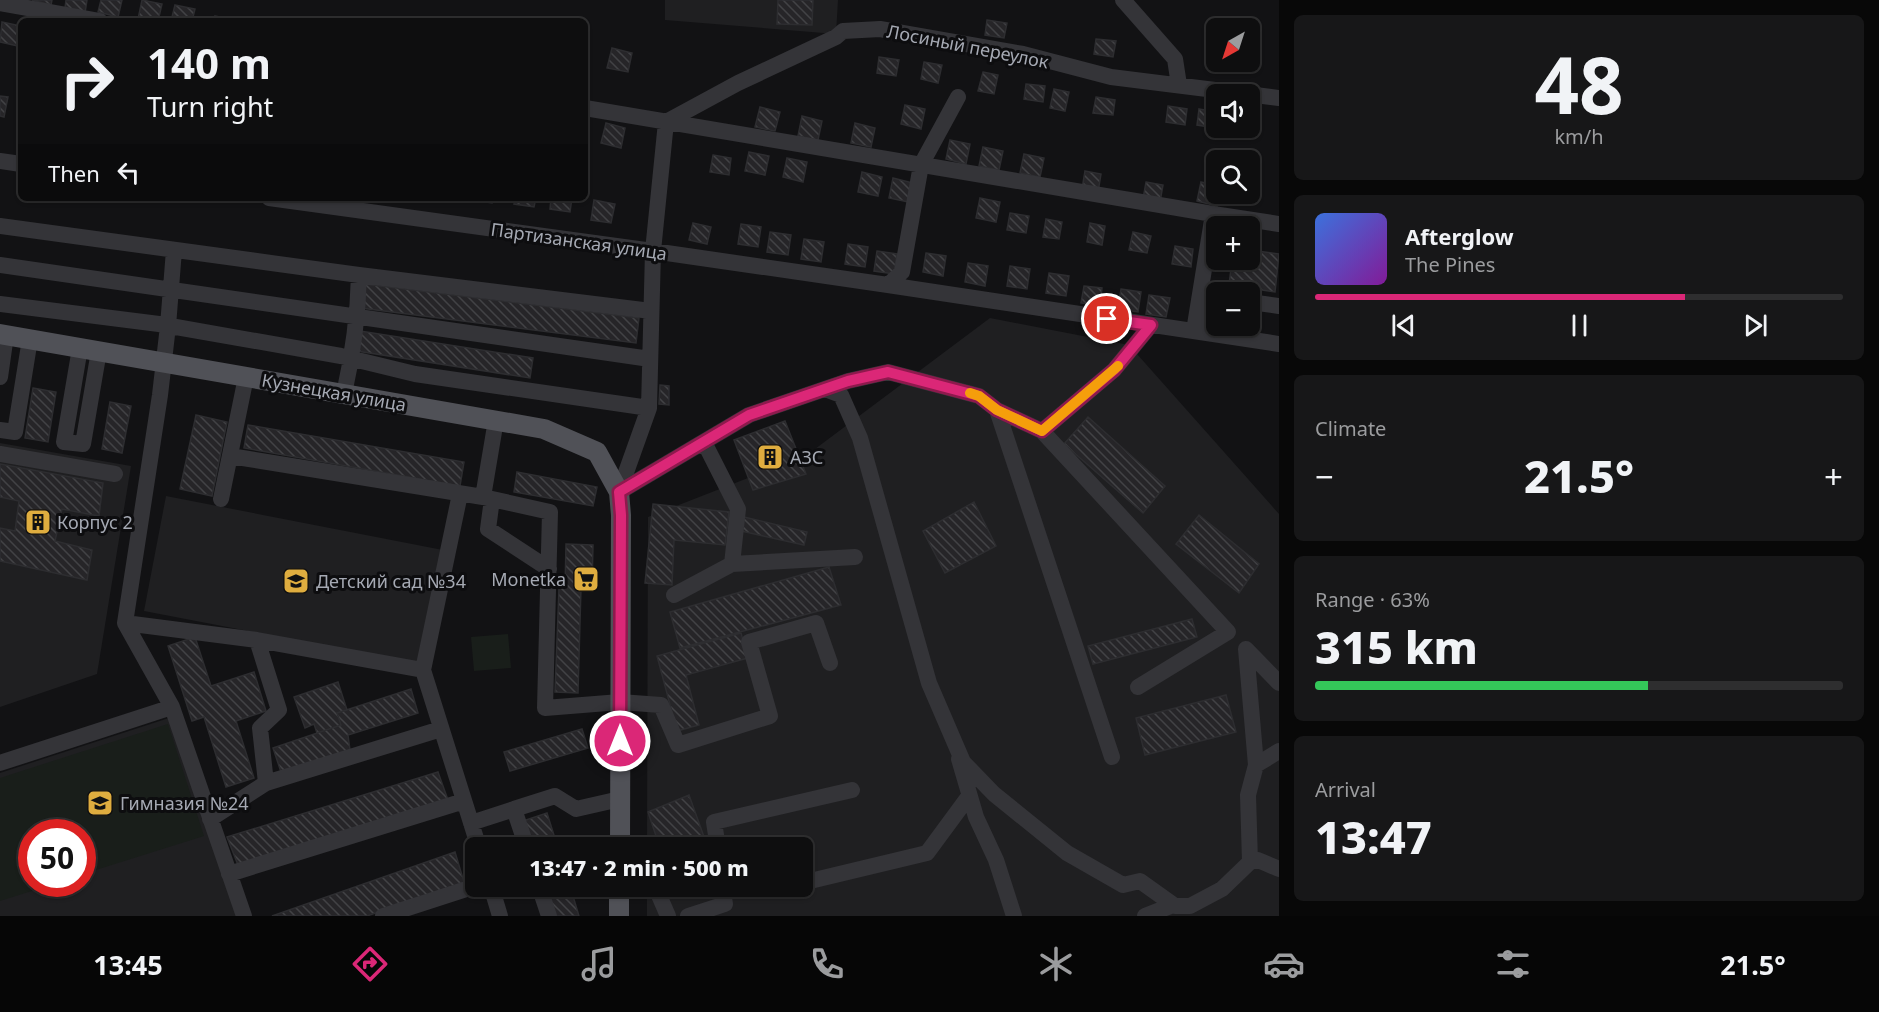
<!DOCTYPE html>
<html lang="en">
<head>
<meta charset="utf-8">
<style>
  :root { --surface:#0e0e0f; --page:#171718; --text:#f1f3f6; --muted:#9b9c9e; --line:#2e2e2f; --accent:#db2777 }
  body { margin:0; font-family:"Noto Sans",sans-serif; background:var(--page); color:var(--text); height:100vh; display:flex; flex-direction:column; font-size:22px; white-space:nowrap }
  * { box-sizing:border-box; margin:0 }
  p { font-size:20px; color:var(--muted) }
  .icon { flex:none; width:33px; height:33px; fill:none; stroke:currentColor; stroke-width:2; stroke-linecap:round; stroke-linejoin:round }
  .map { position:relative; flex:1; overflow:hidden }
  .panel { display:flex; flex-direction:column; gap:15px; padding:15px; background:#080808; width:600px }
  .panel>* { flex:none }
  .top-card { position:absolute; left:18px; top:18px; width:570px; height:183px; border-radius:9px; box-shadow:0 2px 4px #0004,0 0 0 2px var(--line); background:#0e0e0f; color:var(--text); overflow:hidden }
  .needle { width:39px; rotate:219deg }
  .controls { position:absolute; left:1206px; top:18px; display:grid; gap:12px }
  .controls a { display:grid; place-items:center; width:54px; height:54px; border-radius:9px; background:var(--surface); box-shadow:0 2px 4px #0004,0 0 0 2px var(--line); font-size:30px }
  .speed { position:absolute; left:18px; top:819px; display:flex; gap:12px; font-size:30px; font-weight:700; text-align:center }
  .speed>* { display:grid; place-content:center; width:78px; height:78px; border-radius:50%; background:var(--surface); box-shadow:0 2px 4px #0004,0 0 0 2px var(--line); line-height:1 }
  .speed .limit { border:9px solid #d22; background:#fff; color:#111 }
  .pin { position:absolute; display:grid; place-items:center; width:51px; height:51px; color:#fff; margin:-26px; border:3px solid #fff; border-radius:50%; box-shadow:0 2px 6px #0007 }
  .me { position:absolute; width:66px; margin:-33px; rotate:0deg; stroke-linejoin:round; filter:drop-shadow(0 0 4px #0008) }
  .turn { display:flex; align-items:center; gap:21px; height:126px; padding:0 30px; font-size:27px }
  .turn .icon { width:78px; height:78px; stroke-width:2.5 }
  .turn b { display:block; font-size:42px; line-height:51px }
  .then { display:flex; align-items:center; height:57px; padding:0 30px; background:#0003; gap:12px; font-size:22px }
  .big { font-size:45px; font-weight:800; line-height:1.1 }
  .panel .widget { flex:1; display:flex; flex-direction:column; justify-content:center; gap:9px; min-width:0; padding:0 21px; border-radius:9px; background:var(--page) }
  .panel .dial { align-items:center; gap:0 }
  .dial b { font-size:78px; line-height:1 }
  .song { display:flex; align-items:center; gap:18px }
  .cover { width:72px; height:72px; border-radius:9px; background:linear-gradient(135deg,hsl(220 70% 55%),hsl(290 70% 35%)) }
  .played { height:6px; border-radius:3px; background:linear-gradient(90deg,var(--accent) 70%,var(--line) 70%) }
  .keys { display:flex; justify-content:space-around; direction:ltr }
  .heat { display:flex; justify-content:space-between; align-items:center; font-size:33px; direction:ltr }
  .charge { height:9px; border-radius:4px; background:linear-gradient(90deg,#34c759 63%,var(--line) 0) }
  .trip { position:absolute; left:465px; top:837px; width:348px; height:60px; border-radius:9px; background:var(--surface); box-shadow:0 2px 4px #0004,0 0 0 2px var(--line); font-weight:800; line-height:60px; text-align:center }
  .menu { display:flex; height:96px; justify-content:space-around; align-items:center; background:#060606; color:var(--muted) }
  .menu .icon { width:42px; height:42px }
  .menu .active { color:var(--accent) }
  .menu b { font-size:27px; color:var(--text) }
  main { display:flex; flex:1; min-height:0 }
  .map>svg:first-child { display:block }
  .built { fill:#1f1f21; fill-rule:evenodd }
  .park { fill:#191e1a }
  .building { fill:url(#building-back-hatch); stroke:#2d2d30; stroke-width:1.5 }
  .lines { fill:none; stroke-linecap:round; stroke-linejoin:round }
  .minor { stroke:#343438; stroke-width:16 }
  .major { stroke:#505157; stroke-width:20 }
  .route-casing { stroke:#8e194d; stroke-width:15 }
  .route { stroke:#db2777; stroke-width:10 }
  .slow { stroke:#f59e0b; stroke-width:10 }
  .labels { text-anchor:middle; dominant-baseline:central; stroke-width:6; stroke-linejoin:round; paint-order:stroke }
  .street-label { font-size:18px; fill:#a5a9b3; stroke:#0d0d0f }
  .poi-label { font-size:18px; fill:#a5a9b3; stroke:#0d0d0f; text-anchor:start }
</style>
</head>
<body>
<main>
<div class="map">
<svg width="1279" height="916" viewBox="0 0 1279 916">
  <defs>
    <pattern id="building-back-hatch" width="6" height="6" patternUnits="userSpaceOnUse" patternTransform="scale(1.5)"><rect width="6" height="6" fill="#262528"/><path d="M-1 5l2 2M0 0l6 6M5-1l2 2" fill="none" stroke="#424245"/></pattern>
  </defs>
  <rect width="100%" height="100%" fill="#121214"/>
  <path class="built" d="M665,0H838L836,34L665,20Z
    M990,318L1129,345L1279,514V916H647V887L802,886V848L647,847L648,517L807,455Z
    M0,443L131,466L97,674L0,707Z
    M166,496L448,551L426,665L144,611Z
    M172,717L237,916H0V773ZM32,832H82V884H32Z"/>
  <path class="park" d="M508,634L511,668L474,671L471,637Z
    M168,724L204,836L83,874L82,832H32V884H54L0,901V778Z"/>
  <path class="building" d="M32,0H52L51,5Z
    M66,0H87L85,13L65,8Z
    M101,0H122L118,17L98,12Z
    M142,0L162,4L158,21L138,19Z
    M778,0H813L812,25L777,24Z
    M175,5L195,9L192,21H171Z
    M215,16L235,20V21H214Z
    M987,20L1007,23L1004,38L985,35Z
    M2,22L21,26L18,46L0,42Z
    M1096,39L1116,41L1113,57L1094,54Z
    M612,48L632,53L628,72L607,68Z
    M879,57L899,60L896,76L877,73Z
    M924,62L942,65L938,83L921,79Z
    M983,72L998,75L994,94L978,91Z
    M1026,84L1045,86L1043,102L1024,99Z
    M1054,89L1069,92L1065,111L1050,108Z
    M0,96L8,97L4,117L0,116Z
    M1096,97L1115,100L1113,115L1093,113Z
    M905,105L925,109L921,129L901,124Z
    M1168,106L1187,109L1185,125L1166,122Z
    M760,107L780,112L775,131L755,127Z
    M1199,109L1216,112V128L1197,125Z
    M802,116L822,121L818,140L798,136Z
    M1250,116L1252,117L1250,132L1231,129V128H1250Z
    M606,123L625,128L621,148L601,143Z
    M855,123L875,128L871,147L851,143Z
    M950,140L970,144L966,164L946,159Z
    M983,147L1003,151L999,170L979,166Z
    M749,152L769,156L765,175L745,171Z
    M1024,154L1044,158L1040,177L1020,173Z
    M713,155L731,158L729,175L710,172Z
    M787,158L807,162L803,182L783,177Z
    M1085,171L1101,174L1098,192L1082,189Z
    M862,172L882,177L878,196L858,192Z
    M893,178L913,183L909,202L889,198Z
    M1146,182L1163,185L1160,202L1143,199Z
    M1201,182L1216,185V194H1219L1217,206L1197,201Z
    M472,198H492V203L471,200Z
    M515,198H536L534,207L514,204Z
    M551,198H572L570,212L550,209Z
    M980,198L1000,202L996,222L976,218Z
    M594,200L615,204L611,223L591,220Z
    M1010,213L1029,216L1026,233L1007,230Z
    M1046,219L1062,222L1059,239L1043,237Z
    M693,223L711,227L707,244L689,240Z
    M1090,223L1105,226L1102,245L1087,242Z
    M741,224L761,227L758,247L738,244Z
    M770,232L791,235L788,255L767,252Z
    M1133,232L1151,236L1147,253L1129,250Z
    M804,239L824,242L821,262L801,259Z
    M848,244L868,247L865,267L845,264Z
    M1175,246L1193,249L1191,267L1172,264Z
    M1250,250L1279,254L1275,292L1229,285L1232,260H1250Z
    M877,251L897,254L894,274L874,271Z
    M926,253L946,256L943,276L923,272Z
    M968,263L988,266L985,286L965,282Z
    M1010,266L1030,269L1027,289L1007,286Z
    M1049,273L1069,276L1066,296L1046,293Z
    M364,284L639,318L636,343L361,308Z
    M1084,286L1102,288L1100,306L1081,303Z
    M1121,289L1141,292L1138,312L1118,309Z
    M1149,295L1170,298L1166,317L1146,314Z
    M360,331L533,358L530,378L357,351Z
    M660,385L669,386V405L659,404Z
    M33,388L56,392L48,442L25,438Z
    M110,402L131,406L122,453L102,449Z
    M196,415L227,422L212,496L180,489Z
    M1088,417L1165,486L1143,513L1064,444Z
    M785,421L806,474L753,490L734,440Z
    M248,425L464,462L460,486L244,448Z
    M0,464L103,483L99,516L62,509L55,541L92,550L87,580L0,561V528L15,531L19,501L0,497Z
    M517,472L597,487L593,506L514,492Z
    M974,502L996,546L945,573L923,531Z
    M653,504L729,512L725,545L674,540L672,585L645,583Z
    M1199,515L1259,564L1239,593L1176,544Z
    M744,517L807,532L804,545L741,531Z
    M566,544L593,545L592,589L581,588L578,693L555,692L559,588H565Z
    M829,567L841,605L680,648L670,612Z
    M1192,619L1197,637L1093,664L1088,646Z
    M741,633L748,658L686,675L699,725L677,731L657,656Z
    M195,637L211,686L254,672L266,711L236,721L254,778L226,787L204,717L192,721L168,646Z
    M338,682L347,710L337,713L341,725L317,733L314,724L305,728L294,697Z
    M411,689L418,713L348,735L350,750L281,772L273,748L341,725L337,713Z
    M1226,695L1236,732L1145,755L1136,718Z
    M582,729L588,748L510,771L504,752Z
    M438,772L448,800L238,865L227,837Z
    M689,795L708,848H660L648,812Z
    M547,813L558,848H531L523,821Z
    M455,852L464,882L367,916H272Z
    M544,886H570L579,916H553Z"/>
  <g class="lines">
    <path class="minor" d="M1123,0L1175,59L1179,85
      M0,3L100,21
      M585,108L1213,214L1279,224
      M666,122L738,83L836,37L843,31L880,29L1023,54L1111,77L1279,98
      M0,161L21,164
      M269,198L653,251L888,285L902,272L921,165L958,97
      M0,226L359,275L651,311
      M174,250L168,326L160,395L125,623L172,707L244,916
      M0,265L650,359
      M888,285L1279,344
      M1250,302L1279,306
      M0,304L159,324L341,356L415,374L649,408
      M1196,320L1216,309
      M1194,331L1213,214
      M80,348L64,442L83,444L99,351
      M0,377L6,335
      M825,389L841,395L860,438L929,683L963,762L994,794L1067,853L1123,885L1140,881L1175,906H1190L1222,889L1250,862L1258,860L1279,869
      M344,394C353,354 358,316 359,275
      M997,410L1112,757
      M0,430L15,432L30,339
      M1042,431L1114,370L1151,325
      M704,442L738,509L732,564
      M0,454L115,474
      M230,456L483,497L550,512L545,708L620,702L661,705L678,745L770,716L749,642L816,623L830,663
      M619,492L749,415L848,381L888,372L979,396L997,410L1042,431L1228,632L1138,687
      M619,492L649,408L653,251L666,122
      M483,497L496,420
      M221,499L246,377
      M492,499L488,529L549,569
      M674,595L732,564L855,557
      M125,623L257,640L423,670L479,848
      M257,640L279,710L260,728L266,783
      M423,670L460,494
      M959,759L976,817L996,860L1014,916
      M0,763L172,707
      M1256,765L1279,751
      M210,819L266,783L441,729
      M471,823L514,809
      M527,848L514,809L555,796L576,809L620,799
      M718,848L714,822L852,790
      M1250,862L1248,795L1256,765L1246,649L1279,683
      M229,874L464,801
      M806,882L927,853L969,796
      M491,886L500,916
      M539,886L549,916
      M655,886L668,916
      M383,916L476,886
      M688,916L725,904L722,886
      M1145,916L1173,905"/>
    <path class="major" d="M0,334L544,429L597,452L619,492L621,515L620,848
      M619,916V886"/>
  </g>
  <g class="lines">
    <g class="route-casing">
      <path id="route" d="M620,741L621,515L619,492L749,415L848,381L888,372L979,396L997,410L1042,431L1114,370L1151,325L1107,319"/>
    </g>
    <use href="#route" class="route"/>
    <path class="slow" d="M970,393L979,396L997,410L1042,431L1118,366"/>
  </g>
  <defs>
    <g id="building-square" transform="scale(1.35)"><rect x="-9" y="-9" width="18" height="18" rx="4" fill="#dfad3f" stroke="#0d0d0f"/><path d="M-4-6H4V6H1V3H-1V6H-4ZM-2.5-4.3h1.7v1.8h-1.7ZM.8-4.3h1.7v1.8H.8ZM-2.5-1h1.7V.8h-1.7ZM.8-1h1.7V.8H.8Z" fill="#111"/></g>
    <g id="supermarket-square" transform="scale(1.35)"><rect x="-9" y="-9" width="18" height="18" rx="4" fill="#dfad3f" stroke="#0d0d0f"/><path d="M-6-5.5h2.5l.6 2H6L4.5 2H-2.5L-4.4-4H-6ZM-1.5 3.2a1.3 1.3 0 1 0 .1 0ZM3 3.2a1.3 1.3 0 1 0 .1 0Z" fill="#111"/></g>
    <g id="school-square" transform="scale(1.35)"><rect x="-9" y="-9" width="18" height="18" rx="4" fill="#dfad3f" stroke="#0d0d0f"/><path d="M0-5L7-2L0 1L-7-2ZM-4 1L0 2.5L4 1V4Q0 6-4 4Z" fill="#111"/></g>
  </defs>
  <g fill-rule="evenodd">
    <use href="#building-square" x="770" y="457"/>
    <use href="#building-square" x="38" y="522"/>
    <use href="#supermarket-square" x="586" y="579"/>
    <use href="#school-square" x="296" y="581"/>
    <use href="#school-square" x="100" y="803"/>
  </g>
  <g class="labels">
    <g class="street-label">
      <text transform="translate(968 46) rotate(11)">Лосиный переулок</text>
      <text transform="translate(579 241) rotate(8)">Партизанская улица</text>
      <text transform="translate(334 392) rotate(10)">Кузнецкая улица</text>
    </g>
    <g class="poi-label">
      <text x="790" y="457">АЗС</text>
      <text x="57" y="522">Корпус 2</text>
      <text x="566" y="579" text-anchor="end">Monetka</text>
      <text x="316" y="581">Детский сад №34</text>
      <text x="120" y="803">Гимназия №24</text>
    </g>
  </g>
</svg>
<div class="controls">
<a><svg class="needle" viewBox="-14 -14 28 28"><path d="M0-13l5 13h-10z" fill="#e53935"/><path d="M0 13l5-13h-10z" fill="#9b9c9e"/></svg></a>
<a><svg class="icon" aria-label="sound" viewBox="0 0 24 24"><path d="M4 9h4l5-4v14l-5-4H4zM17 9q2 3 0 6"/></svg></a>
<a><svg class="icon" aria-label="search" viewBox="0 0 24 24"><circle cx="10" cy="10" r="6"/><path d="M15 15l6 6"/></svg></a>
<a>+</a>
<a>−</a>
</div>
<div class="speed"><div class="limit">50</div></div>
<div class="pin" style="left:1107px;top:319px;background:#d93025"><svg class="icon" aria-label="arrive" viewBox="0 0 24 24"><path d="M6 21V4h12l-3 4 3 4H6"/></svg></div>
<svg class="me" style="left:620px;top:741px" viewBox="-20 -20 40 40"><circle r="17" fill="#db2777" stroke="#fff" stroke-width="3"/><path d="M0-11L8 9 0 5-8 9z" fill="#fff"/></svg>
<div class="trip">13:47 · 2 min · 500 m</div>
<div class="top-card">
<div class="turn"><svg class="icon" aria-label="right" viewBox="0 0 24 24"><path d="M7 20v-9h11M14 6l5 5-5 5"/></svg><div><b>140 m</b>Turn right</div></div>
<div class="then">Then<svg class="icon" aria-label="left" viewBox="0 0 24 24"><path d="M17 20v-9H6M10 6l-5 5 5 5"/></svg></div>
</div>
</div>
<section class="panel">
<div class="widget dial"><b>48</b><p>km/h</p></div>
<div class="widget">
<div class="song"><i class="cover"></i><div><b>Afterglow</b><p>The Pines</p></div></div>
<div class="played"></div>
<div class="keys"><svg class="icon" aria-label="previous" viewBox="0 0 24 24"><path d="M18 5L8 12l10 7zM5 5v14"/></svg><svg class="icon" aria-label="pause" viewBox="0 0 24 24"><path d="M8 5v14M16 5v14"/></svg><svg class="icon" aria-label="next" viewBox="0 0 24 24"><path d="M6 5l10 7-10 7zM19 5v14"/></svg></div>
</div>
<div class="widget"><p>Climate</p>
<div class="heat"><a>−</a><b class="big">21.5°</b><a>+</a></div>
</div>
<div class="widget"><p>Range · 63%</p><b class="big">315 km</b><div class="charge"></div></div>
<div class="widget"><p>Arrival</p><b class="big">13:47</b></div>
</section>
</main>
<nav class="menu">
<b>13:45</b>
<svg class="icon active" aria-label="directions" viewBox="0 0 24 24"><path d="M12 3l9 9-9 9-9-9zM9 14v-3h6M13 9l2 2-2 2"/></svg>
<svg class="icon" aria-label="music" viewBox="0 0 24 24"><path d="M9 18V5l10-2v13"/><circle cx="6" cy="18" r="3"/><circle cx="16" cy="16" r="3"/></svg>
<svg class="icon" aria-label="phone" viewBox="0 0 24 24"><path d="M5 4h4l2 5-3 2q2 4 5 5l2-3 5 2v4C11 20 4 13 5 4z"/></svg>
<svg class="icon" aria-label="climate" viewBox="0 0 24 24"><path d="M12 3v18M4 7l16 10M4 17L20 7"/></svg>
<svg class="icon" aria-label="car" viewBox="0 0 24 24"><path d="M5 17H2v-5l4-1 3-4h7l3 4 3 1v5h-3M9 17h6M6 11h13"/><circle cx="7" cy="17" r="2"/><circle cx="17" cy="17" r="2"/></svg>
<svg class="icon" aria-label="filters" viewBox="0 0 24 24"><path d="M4 7h16M4 17h16"/><circle cx="9" cy="7" r="2"/><circle cx="15" cy="17" r="2"/></svg>
<b>21.5°</b>
</nav>
</body>
</html>
